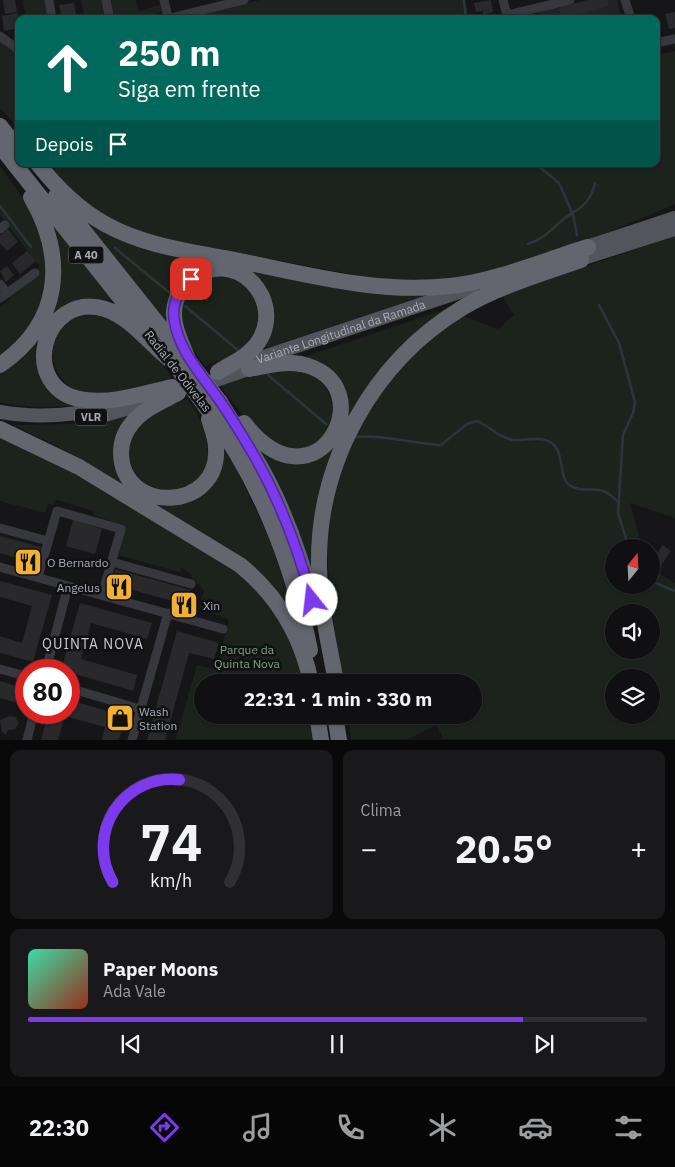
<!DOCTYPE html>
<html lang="pt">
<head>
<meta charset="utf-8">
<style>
  :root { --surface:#101012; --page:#19191b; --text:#f1f3f6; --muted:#9c9d9f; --line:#303032; --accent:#7c3aed }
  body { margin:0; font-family:"IBM Plex Sans",sans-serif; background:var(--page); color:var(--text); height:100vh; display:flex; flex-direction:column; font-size:19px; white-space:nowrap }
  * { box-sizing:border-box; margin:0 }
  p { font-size:16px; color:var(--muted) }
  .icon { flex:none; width:28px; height:28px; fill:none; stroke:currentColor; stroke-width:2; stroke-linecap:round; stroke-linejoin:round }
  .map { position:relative; height:740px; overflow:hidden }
  .drawer { display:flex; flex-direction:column; gap:10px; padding:10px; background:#09090a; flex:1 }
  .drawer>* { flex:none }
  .top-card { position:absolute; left:15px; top:15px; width:645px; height:152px; border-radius:10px; box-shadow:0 1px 4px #0004,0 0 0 1px var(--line); background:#00695c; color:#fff; overflow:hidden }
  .needle { width:32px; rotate:18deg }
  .tools { position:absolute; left:605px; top:539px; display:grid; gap:10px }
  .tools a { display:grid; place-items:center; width:55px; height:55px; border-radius:50%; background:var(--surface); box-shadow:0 1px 4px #0004,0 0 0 1px var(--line); font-size:25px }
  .speed { position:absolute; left:15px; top:659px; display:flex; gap:10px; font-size:25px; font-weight:700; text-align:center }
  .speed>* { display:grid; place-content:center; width:65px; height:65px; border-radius:50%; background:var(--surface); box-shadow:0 1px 4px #0004,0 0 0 1px var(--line); line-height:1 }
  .speed .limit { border:8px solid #d22; background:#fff; color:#111 }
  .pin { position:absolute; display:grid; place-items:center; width:42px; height:42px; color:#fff; margin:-21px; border-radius:10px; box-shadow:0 2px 8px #0006 }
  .me { position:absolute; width:55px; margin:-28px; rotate:344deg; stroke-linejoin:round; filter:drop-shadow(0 0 4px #0008) }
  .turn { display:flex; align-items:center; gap:18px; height:105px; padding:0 20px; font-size:22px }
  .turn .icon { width:65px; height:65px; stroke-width:2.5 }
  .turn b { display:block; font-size:35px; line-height:42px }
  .then { display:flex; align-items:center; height:48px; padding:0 20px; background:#0003; gap:10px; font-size:19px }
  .big { font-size:38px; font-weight:800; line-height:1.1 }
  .drawer .card { flex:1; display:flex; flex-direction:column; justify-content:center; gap:8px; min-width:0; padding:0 18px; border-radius:10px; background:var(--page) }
  .drawer .dial { align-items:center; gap:0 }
  .dial svg { height:130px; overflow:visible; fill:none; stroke:var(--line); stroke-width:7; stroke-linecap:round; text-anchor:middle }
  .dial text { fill:var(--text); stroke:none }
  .song { display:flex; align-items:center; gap:15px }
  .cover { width:60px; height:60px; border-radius:8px; background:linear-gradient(135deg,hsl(160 70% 55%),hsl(10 70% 35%)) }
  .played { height:5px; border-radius:2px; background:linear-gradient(90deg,var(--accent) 80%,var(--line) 80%) }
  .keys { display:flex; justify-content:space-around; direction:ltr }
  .heat { display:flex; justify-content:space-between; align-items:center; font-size:28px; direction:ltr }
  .drawer .tiles { flex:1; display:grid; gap:10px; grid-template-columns:1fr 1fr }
  .card:last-child { grid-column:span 2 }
  .trip { position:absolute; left:194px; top:674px; width:288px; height:50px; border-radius:25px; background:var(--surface); box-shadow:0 1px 4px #0004,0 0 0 1px var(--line); font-weight:800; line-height:50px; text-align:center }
  .tabs { display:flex; height:80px; justify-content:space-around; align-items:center; background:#060607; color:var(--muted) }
  .tabs .icon { width:35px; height:35px }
  .tabs .current { color:var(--accent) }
  .tabs b { font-size:22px; color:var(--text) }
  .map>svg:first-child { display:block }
  .built { fill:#222225 }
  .green { fill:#1c231d; fill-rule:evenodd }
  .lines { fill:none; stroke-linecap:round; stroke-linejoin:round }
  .stream { stroke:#2c353c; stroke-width:2.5 }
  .building { fill:#29292c }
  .street { stroke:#37383d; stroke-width:9 }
  .primary { stroke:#53555c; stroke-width:14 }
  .highway { stroke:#63666e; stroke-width:16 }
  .highway-bridge { stroke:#63666e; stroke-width:16 }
  .route-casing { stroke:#51269a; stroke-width:12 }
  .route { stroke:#7c3aed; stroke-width:9 }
  .labels { text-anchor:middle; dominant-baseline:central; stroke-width:5; stroke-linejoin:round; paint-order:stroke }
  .shield { fill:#111113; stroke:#7b7e86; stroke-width:1 }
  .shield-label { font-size:11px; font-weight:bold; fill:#a8adb8 }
  .street-label { font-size:12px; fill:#a8adb8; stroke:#111113 }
  .poi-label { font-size:12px; fill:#a8adb8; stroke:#111113; text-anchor:start }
  .park-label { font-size:12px; fill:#7fa381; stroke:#111113 }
  .neighbourhood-label { font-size:14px; letter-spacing:1px; fill:#c9ccd4; stroke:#111113 }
</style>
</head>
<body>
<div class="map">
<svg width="675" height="740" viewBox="0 0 675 740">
  <rect width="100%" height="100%" fill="#161618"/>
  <path class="built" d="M586,0H617L621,17L613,19H541L539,12Z"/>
  <path class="green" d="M27,0H44L48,17L27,19L22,1Z
    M81,0H103L107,19H85Z
    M111,0H136L139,11L160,5L161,12L135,19H115Z
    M260,0H465L469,19H181Z
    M0,41L19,53V129L0,108Z
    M675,51V204L592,239L498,271L446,280L377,279L161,238L132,229L108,217L78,198L47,164H656V55Z
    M0,166L39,221L50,283L33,325L0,357V307L11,299L9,296L40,267L0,215Z
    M78,212L112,231L434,293L263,349L261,347L268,294L202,266L166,323Z
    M52,223L113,300L84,301L38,357L73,400L71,406L38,407L0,403V370L44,325Z
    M675,236V518L630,503L642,547L614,548V585H651V569L675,583V739H443L437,725L408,739H351L348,715H472V682H342L330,595L326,537L332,493L355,430L405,359L460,315L498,329L514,315L502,295ZM614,612H651V650H614ZM614,678H651V715H614Z
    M205,276L239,278L259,299L260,327L237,355L205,366C191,347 174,323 183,298C187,290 199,282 205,276Z
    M452,307L352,416L313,574L258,449L309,459L346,409L301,358Z
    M88,313C124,315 152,351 172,378C145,384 112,398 85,393C55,387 43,350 62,327C68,319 79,315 88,313Z
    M291,368C326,380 331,385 334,422L312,449H282L256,432L220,385L255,375Z
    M187,399C202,419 210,437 207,462C206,473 200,480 190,485C141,507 106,451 148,416C158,408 175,404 187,399Z
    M133,412L122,430L128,482L188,501L223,442L270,539L296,620L243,561L127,487L59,447L13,425L75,424Z
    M0,433L25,443L240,571L284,622L306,682H202V715H312L316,739H176L197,665L216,670L229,620L203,609L205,602L201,601L204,590L192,579V575L182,568L179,572L118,555L122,525L120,524L93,515L94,511L57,500L54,505L48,504L45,513L0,501Z"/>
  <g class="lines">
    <path class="stream" d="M464,0L466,19
      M536,164L559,183L573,215L577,235
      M0,206L31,247
      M528,244C541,240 548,233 558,224C575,208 588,210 595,184
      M115,248L171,294
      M599,305L619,343L635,402L633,413L623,435L618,513L629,548
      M185,306L239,351
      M268,375L326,424
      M355,437C379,434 416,444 441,445L467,424L477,421C490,426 498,438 514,440C527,441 545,434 555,446C564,457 559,476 569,485C580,493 592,487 603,491C609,493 614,499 619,502
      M651,581L675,591"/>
  </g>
  <path class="building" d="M3,0H15L17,12L5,14Z
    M491,0L493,12L483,15V11L476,12L474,3Z
    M590,0H607L609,6L563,19H548L547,14L560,13L559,9L563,7Z
    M74,3L77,19H62L59,5Z
    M675,12V28L669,29L665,14Z
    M18,13L19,28L4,31L2,16Z
    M8,229L18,242L7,251L0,243V235Z
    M27,251L36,261L20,274L12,263Z
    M7,266L14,275L6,282L0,271Z
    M73,520L102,529L95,554L66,546Z
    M0,536L41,547L36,564L0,553Z
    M663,545L671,551L658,570L651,565V561Z
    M115,569L191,590L187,605L111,584Z
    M0,581L52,595L33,662L0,653V636L22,643L32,606L0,597Z
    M80,603L152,623L147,639L91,623L81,659L137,675L133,691L69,672V670H61Z
    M177,631L219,643L214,659L189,653L165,740H147Z
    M0,681L26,689L21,704L0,698Z
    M69,700L125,716L119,740H102L105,727L65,716L58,740H41L49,712H69Z
    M10,716L16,717L19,723L15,729L8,730L6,735L2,732L0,720Z"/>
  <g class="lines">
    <path class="street" d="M49,0L52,19
      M106,0L110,19
      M164,0L168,18
      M503,0L508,19
      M625,0L631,19
      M507,15L570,0
      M166,19L244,0
      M0,36L19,50
      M656,43L675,39
      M0,229L5,225
      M0,284L7,293
      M0,298L35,273
      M0,528L48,541
      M112,562L191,584
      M0,567L223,629
      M38,577L57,511L121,529L102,595
      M0,669L26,676
      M46,670L68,586
      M69,688L140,709
      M27,740L34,712
      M132,740L168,613"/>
    <g class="primary">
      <path d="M578,250L675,218"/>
      <path d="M571,262L675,229"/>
      <path id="s1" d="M242,364L471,288"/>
      <path d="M196,387L254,367"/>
      <path d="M0,412C39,419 79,415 117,405"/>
      <path d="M108,414L157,400"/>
    </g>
    <path class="highway" d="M0,126L19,150
      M0,146L142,325
      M38,164C57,188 78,209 105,224C146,247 195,252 240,261C309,275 379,294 450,286C494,282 545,260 588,247
      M56,196L181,353
      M188,360C183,345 173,328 174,312C175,298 182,285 194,277C244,244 295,315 247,354C239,361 227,366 218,372
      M0,365C61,323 67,259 31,197
      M172,387C144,393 114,404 85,400C16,391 42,290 105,309C131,317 152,347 174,363
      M178,393C163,401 145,408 133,422C125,431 121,441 121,453C122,515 220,512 216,448C216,438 212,429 209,419
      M220,402C233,424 248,445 261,468C285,511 302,560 314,608
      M206,407C260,480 292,561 310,650
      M244,423C318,518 387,382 301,364C284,361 266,366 249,369
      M0,429L79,467L240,565C278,596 301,635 311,682
      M336,682C329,644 320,606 319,567C317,462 373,362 462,308C499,286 541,274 581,260
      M317,715L321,740
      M335,715L339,740"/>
    <path class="highway-bridge" d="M188,360L220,402
      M174,363L206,407"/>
  </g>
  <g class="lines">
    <g class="route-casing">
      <path id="route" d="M191,279C180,289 172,303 174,319C179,352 202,375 220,401C231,417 242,435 252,452C279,498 298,548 312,600"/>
    </g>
    <use href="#route" class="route"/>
  </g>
  <defs>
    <g id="restaurant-square" transform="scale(1.4375)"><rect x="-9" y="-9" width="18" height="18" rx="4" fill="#f2b134" stroke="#111113"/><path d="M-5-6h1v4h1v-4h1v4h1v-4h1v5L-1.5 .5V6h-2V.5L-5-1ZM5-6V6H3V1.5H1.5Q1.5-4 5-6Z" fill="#111"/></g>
    <g id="shop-square" transform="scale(1.4375)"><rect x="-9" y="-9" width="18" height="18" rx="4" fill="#f2b134" stroke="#111113"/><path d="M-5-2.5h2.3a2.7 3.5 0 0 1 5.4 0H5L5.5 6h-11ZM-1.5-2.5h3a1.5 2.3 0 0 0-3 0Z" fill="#111"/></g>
  </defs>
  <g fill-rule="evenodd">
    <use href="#restaurant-square" x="28" y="562"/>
    <use href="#restaurant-square" x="119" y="587"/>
    <use href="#restaurant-square" x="184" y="605"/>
    <use href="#shop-square" x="120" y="718"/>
  </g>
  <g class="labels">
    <g class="shield">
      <rect x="68.5" y="246.5" width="35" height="17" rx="4"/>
      <rect x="75" y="408.5" width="32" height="17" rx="4"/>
    </g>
    <g class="shield-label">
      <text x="86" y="255">A 40</text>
      <text x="91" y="417">VLR</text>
    </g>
    <g class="street-label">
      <text stroke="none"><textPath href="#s1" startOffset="104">Variante Longitudinal da Ramada</textPath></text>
      <text transform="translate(178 371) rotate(52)">Radial de Odivelas</text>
    </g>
    <g class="poi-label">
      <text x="47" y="562">O Bernardo</text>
      <text x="100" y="587" text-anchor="end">Angelus</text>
      <text x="203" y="605">Xin</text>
      <text x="139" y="711">Wash<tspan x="139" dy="14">Station</tspan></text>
    </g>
    <g class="park-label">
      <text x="247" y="649">Parque da<tspan x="247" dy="14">Quinta Nova</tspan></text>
    </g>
    <g class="neighbourhood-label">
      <text x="93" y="644">QUINTA NOVA</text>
    </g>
  </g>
</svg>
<div class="tools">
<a><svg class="needle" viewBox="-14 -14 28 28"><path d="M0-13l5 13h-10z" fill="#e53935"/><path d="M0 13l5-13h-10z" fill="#9c9d9f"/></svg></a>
<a><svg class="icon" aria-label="sound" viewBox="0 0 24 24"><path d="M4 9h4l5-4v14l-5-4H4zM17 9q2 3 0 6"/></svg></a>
<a><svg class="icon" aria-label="layers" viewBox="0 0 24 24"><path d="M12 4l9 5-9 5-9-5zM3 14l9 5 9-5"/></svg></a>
</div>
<div class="speed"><div class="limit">80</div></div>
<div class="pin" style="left:191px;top:279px;background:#d93025"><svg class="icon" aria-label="arrive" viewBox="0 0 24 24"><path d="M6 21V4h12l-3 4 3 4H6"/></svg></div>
<svg class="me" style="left:312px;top:600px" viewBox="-20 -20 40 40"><circle r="19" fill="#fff"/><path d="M0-13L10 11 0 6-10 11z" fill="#7c3aed"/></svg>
<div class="trip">22:31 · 1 min · 330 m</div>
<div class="top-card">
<div class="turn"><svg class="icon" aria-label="ahead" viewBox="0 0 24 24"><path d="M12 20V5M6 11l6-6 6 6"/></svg><div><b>250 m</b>Siga em frente</div></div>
<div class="then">Depois<svg class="icon" aria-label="arrive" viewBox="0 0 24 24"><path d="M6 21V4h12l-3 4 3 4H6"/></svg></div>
</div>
</div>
<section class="drawer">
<div class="tiles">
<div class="card dial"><svg viewBox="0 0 100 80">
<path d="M14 69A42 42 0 1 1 86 69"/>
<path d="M14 69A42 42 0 0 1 55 6" stroke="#7c3aed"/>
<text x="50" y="56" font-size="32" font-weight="700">74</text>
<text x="50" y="72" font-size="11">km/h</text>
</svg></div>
<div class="card"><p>Clima</p>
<div class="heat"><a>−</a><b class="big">20.5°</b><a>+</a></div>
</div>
<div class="card">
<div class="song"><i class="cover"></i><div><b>Paper Moons</b><p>Ada Vale</p></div></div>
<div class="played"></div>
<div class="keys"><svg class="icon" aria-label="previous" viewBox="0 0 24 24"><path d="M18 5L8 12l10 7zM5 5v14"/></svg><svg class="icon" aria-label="pause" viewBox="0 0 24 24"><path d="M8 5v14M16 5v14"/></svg><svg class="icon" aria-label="next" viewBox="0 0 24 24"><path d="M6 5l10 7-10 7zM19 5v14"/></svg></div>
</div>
</div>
</section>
<nav class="tabs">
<b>22:30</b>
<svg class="icon current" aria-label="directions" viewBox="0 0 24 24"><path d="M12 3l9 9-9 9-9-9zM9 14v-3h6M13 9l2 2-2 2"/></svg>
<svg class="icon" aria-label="music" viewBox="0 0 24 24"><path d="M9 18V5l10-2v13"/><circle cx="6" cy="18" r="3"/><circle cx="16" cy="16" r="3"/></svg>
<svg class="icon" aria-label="phone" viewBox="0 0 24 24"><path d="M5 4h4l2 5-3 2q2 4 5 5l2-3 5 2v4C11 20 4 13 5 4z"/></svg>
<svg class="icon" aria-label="climate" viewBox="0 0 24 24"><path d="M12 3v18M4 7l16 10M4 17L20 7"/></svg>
<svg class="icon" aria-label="car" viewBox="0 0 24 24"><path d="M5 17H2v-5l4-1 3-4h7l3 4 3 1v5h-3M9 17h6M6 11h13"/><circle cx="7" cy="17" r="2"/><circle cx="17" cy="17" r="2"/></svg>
<svg class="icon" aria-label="filters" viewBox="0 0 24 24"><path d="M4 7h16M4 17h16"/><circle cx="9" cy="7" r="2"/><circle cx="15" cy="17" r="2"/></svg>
</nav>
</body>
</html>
